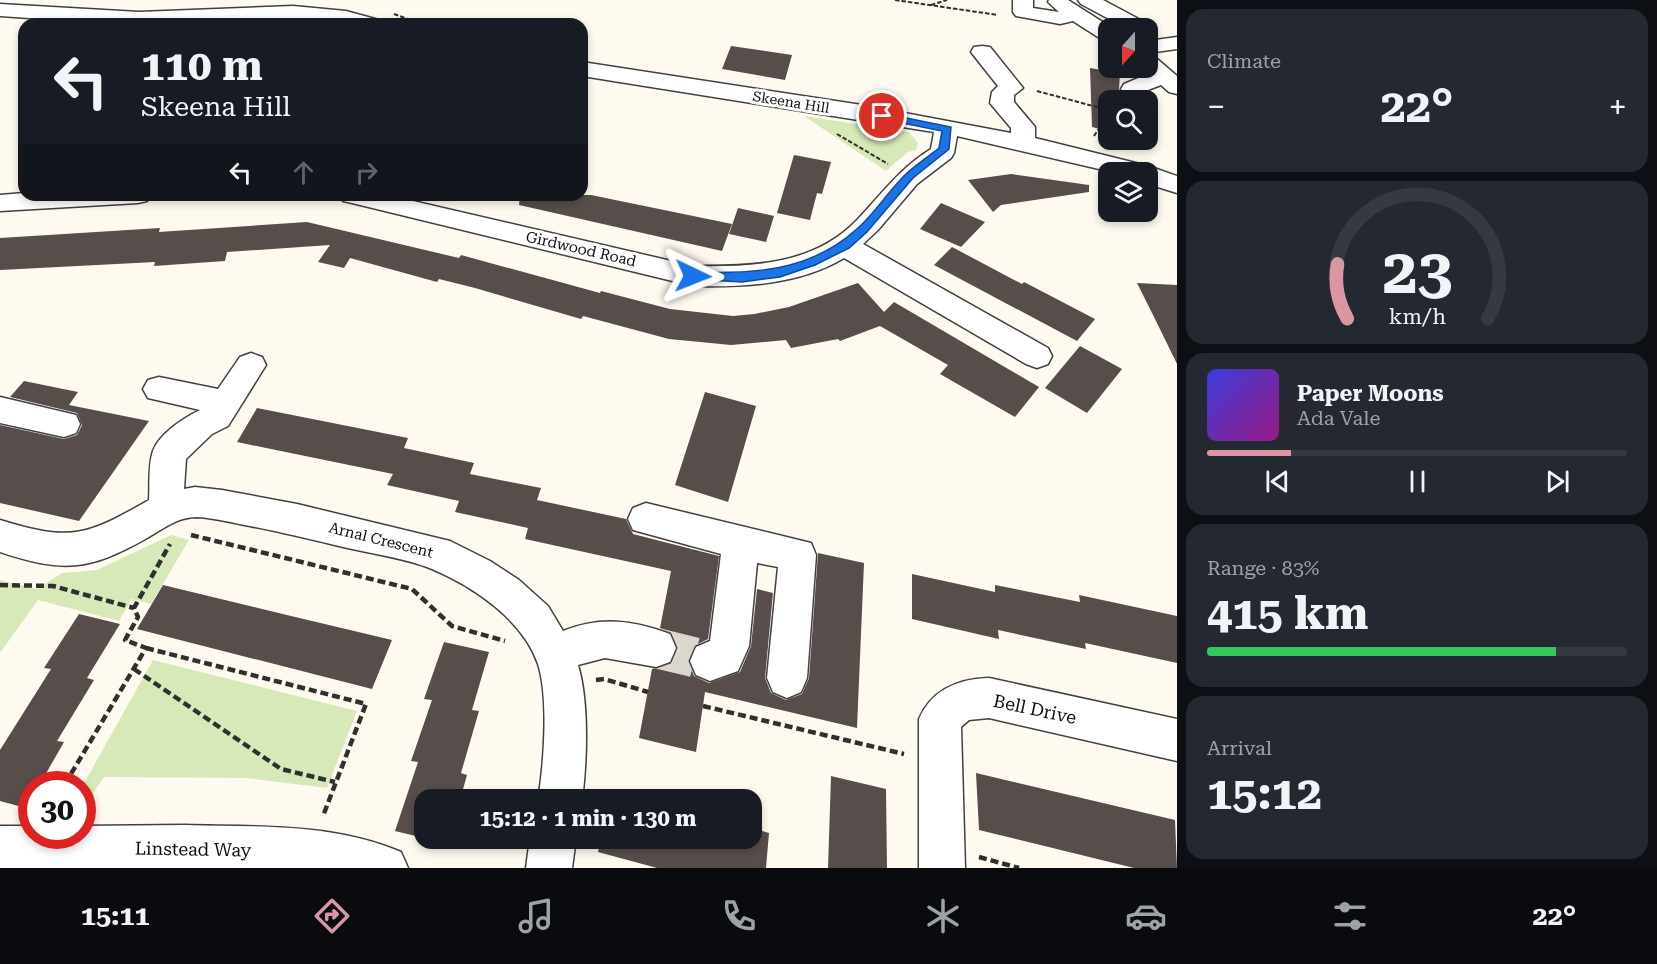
<!DOCTYPE html>
<html lang="en">
<head>
<meta charset="utf-8">
<style>
  :root { --surface:#171b24; --page:#242831; --text:#f1f3f6; --muted:#9ea1a6; --line:#363941; --accent:#da97a3 }
  body { margin:0; font-family:"Roboto Serif",serif; background:var(--page); color:var(--text); height:100vh; display:flex; flex-direction:column; font-size:22px; white-space:nowrap }
  * { box-sizing:border-box; margin:0 }
  p { font-size:20px; color:var(--muted) }
  .icon { flex:none; width:33px; height:33px; fill:none; stroke:currentColor; stroke-width:2; stroke-linecap:round; stroke-linejoin:round }
  .map { position:relative; flex:1; overflow:hidden }
  .side { display:flex; flex-direction:column; gap:9px; padding:9px; background:#0d0f14; width:480px }
  .side>* { flex:none }
  .banner { position:absolute; left:18px; top:18px; width:570px; height:183px; border-radius:18px; box-shadow:0 3px 9px #0003; background:#171b24; color:var(--text); overflow:hidden }
  .needle { width:39px; rotate:201deg }
  .controls { position:absolute; left:1098px; top:18px; display:grid; gap:12px }
  .controls a { display:grid; place-items:center; width:60px; height:60px; border-radius:12px; background:var(--surface); box-shadow:0 3px 9px #0003; font-size:30px }
  .speed { position:absolute; left:18px; top:771px; display:flex; gap:12px; font-size:30px; font-weight:700; text-align:center }
  .speed>* { display:grid; place-content:center; width:78px; height:78px; border-radius:50%; background:var(--surface); box-shadow:0 3px 9px #0003; line-height:1 }
  .speed .limit { border:9px solid #d22; background:#fff; color:#111 }
  .pin { position:absolute; display:grid; place-items:center; width:51px; height:51px; color:#fff; margin:-26px; border:3px solid #fff; border-radius:50%; box-shadow:0 2px 6px #0007 }
  .me { position:absolute; width:66px; margin:-33px; rotate:92deg; stroke-linejoin:round; filter:drop-shadow(0 0 4px #0008) }
  .turn { display:flex; align-items:center; gap:21px; height:126px; padding:0 24px; font-size:27px }
  .turn .icon { width:78px; height:78px; stroke-width:2.5 }
  .turn b { display:block; font-size:42px; line-height:51px }
  .lanes { display:flex; align-items:center; height:57px; padding:0 24px; background:#0003; justify-content:center; gap:30px; direction:ltr }
  .lanes .off { opacity:.35 }
  .big { font-size:45px; font-weight:700; line-height:1.1 }
  .side .tile { flex:1; display:flex; flex-direction:column; justify-content:center; gap:9px; min-width:0; padding:0 21px; border-radius:18px; background:var(--page) }
  .side .dial { align-items:center; gap:0 }
  .dial svg { height:156px; overflow:visible; fill:none; stroke:var(--line); stroke-width:7; stroke-linecap:round; text-anchor:middle }
  .dial text { fill:var(--text); stroke:none }
  .song { display:flex; align-items:center; gap:18px }
  .cover { width:72px; height:72px; border-radius:9px; background:linear-gradient(135deg,hsl(240 70% 55%),hsl(310 70% 35%)) }
  .played { height:6px; border-radius:3px; background:linear-gradient(90deg,var(--accent) 20%,var(--line) 20%) }
  .keys { display:flex; justify-content:space-around; direction:ltr }
  .heat { display:flex; justify-content:space-between; align-items:center; font-size:33px; direction:ltr }
  .charge { height:9px; border-radius:4px; background:linear-gradient(90deg,#34c759 83%,var(--line) 0) }
  .trip { position:absolute; left:414px; top:789px; width:348px; height:60px; border-radius:18px; background:var(--surface); box-shadow:0 3px 9px #0003; font-weight:700; line-height:60px; text-align:center }
  .tab-bar { display:flex; height:96px; justify-content:space-around; align-items:center; background:#090b0e; color:var(--muted) }
  .tab-bar .icon { width:42px; height:42px }
  .tab-bar .current { color:var(--accent) }
  .tab-bar b { font-size:27px; color:var(--text) }
  main { display:flex; flex:1; min-height:0 }
  .map>svg:first-child { display:block }
  .green { fill:#d7e9b9 }
  .building { fill:#574e4b }
  .lines { fill:none; stroke-linecap:round; stroke-linejoin:round }
  .minor-tunnel { stroke:#dbd7ce; stroke-width:40; stroke-dasharray:40 20; stroke-linecap:butt }
  .minor-casing { stroke:#414141; stroke-width:3 }
  .path-far1 { stroke:#303030; stroke-width:2; stroke-dasharray:4.5 2; stroke-linecap:butt }
  .path { stroke:#303030; stroke-width:4.5; stroke-dasharray:8 4; stroke-linecap:butt }
  .minor { fill:#fff; fill-rule:evenodd }
  .route { fill:#1a73e8; stroke:#114b97; stroke-width:1.5 }
  .labels { text-anchor:middle; dominant-baseline:central; stroke-width:6; stroke-linejoin:round; paint-order:stroke }
  .far-street-label { font-size:14px; fill:#0e0e0e; stroke:#fff }
  .street-label { font-size:15px; fill:#0e0e0e; stroke:#fff }
  .near-street-label { font-size:18px; fill:#0e0e0e; stroke:#fff }
</style>
</head>
<body>
<main>
<div class="map">
<svg width="1177" height="868" viewBox="0 0 1177 868">
  <rect width="100%" height="100%" fill="#fffaf0"/>
  <path class="green" d="M804,116L909,132L918,143L916,150L908,152L886,171Z
    M171,535L189,540L151,604L132,599L119,621L38,600L0,653V580L37,589L62,573L97,570Z
    M153,660L357,711L327,788L245,778L104,777L83,809V785Z"/>
  <path class="building" d="M731,46L792,55L785,80L722,69Z
    M1090,68L1120,73L1119,90L1122,100H1108V131L1092,127Z
    M794,155L831,162L822,194L817,193L810,220L777,213Z
    M1011,174L1089,185V192L1001,205L993,212L968,180Z
    M520,195H591L732,224L722,251L519,205Z
    M941,203L985,222L961,247L920,229Z
    M738,208L774,216L766,242L729,234Z
    M307,222L459,258L461,255L600,293L601,291L670,309L733,316L754,314L789,307L858,283L884,312L894,302L1039,387L1015,417L940,374L948,365L880,326L840,341L838,339L791,348L786,340L731,345L669,339L583,316L581,319L475,288L439,279L437,282L350,258L344,268L318,262L330,245L227,252L225,261L154,266L155,262L0,270V238L160,228L159,232Z
    M952,247L1022,284L1024,282L1095,319L1077,341L934,265Z
    M1137,283L1177,285V364L1156,321Z
    M1080,346L1122,369L1087,413L1045,388Z
    M24,381L78,392L69,405L149,421L79,521L0,503V425L64,439L77,435L82,425L77,413L10,397Z
    M705,392L756,406L728,502L675,485Z
    M257,408L408,438L404,448L474,463L470,474L541,488L537,500L626,519L633,534L719,556L708,639L694,646L688,660L694,676L709,683L740,672L751,646L757,589L773,593L765,678L771,693L786,700L802,694L809,678L818,553L864,563L857,728L705,692L696,752L639,738L652,669L671,664L678,649L672,633L660,628L671,571L525,539L528,528L455,512L459,501L387,485L393,474L237,442Z
    M912,574L995,592V585L1080,602L1079,595L1177,616V663L1085,643L1086,649L998,630L999,639L912,619Z
    M163,585L291,616L392,640L372,689L137,629Z
    M79,614L120,624L87,678L94,680L57,741L64,742L40,784H32V798L26,808L0,801V750L51,669L44,668Z
    M444,642L489,652L472,710L479,711L461,773L467,775L460,800H424V838L395,831L418,762L411,761L432,700L424,699Z
    M976,773L1175,820L1177,868H1134L979,830Z
    M831,776L886,789L887,868H828Z
    M752,828L769,833L766,868H657L598,852L601,838H752Z"/>
  <g class="lines">
    <path class="minor-tunnel" d="M656,648L710,661"/>
    <g class="minor-casing">
      <path id="minor" d="M1013,0H1033V8L1059,12L1048,2L1049,0H1068L1112,28H1108V41L1101,39L1073,21L1060,24L1016,16L1013,12Z
        M1078,0H1103L1148,24L1151,28L1148,33V28H1126L1081,4Z
        M0,4L139,12L293,6L346,11L379,20L382,24H348L319,19L266,18L161,24H119L0,16Z
        M1177,37V49L1148,53V41Z
        M982,46L990,47L1023,88L1014,95V102L1035,127V138L1148,166L1177,176V193L1148,184V172H1112L957,136L954,153L951,158L917,184L878,230L863,244L1048,348L1052,356L1048,364L1037,368L1026,364L844,258C799,285 744,287 693,286L352,203L343,201L339,195H387L693,266C752,267 814,265 857,220C882,194 900,168 931,149L934,132L582,76V62L862,105L1011,133V128L990,103L992,92L998,86L971,52L974,47Z
        M1148,56L1156,58L1177,76V94L1169,92L1161,85L1132,96L1124,94L1121,89L1124,84L1148,74L1140,68H1148Z
        M24,193V195H151L147,201L138,203L0,211V195Z
        M251,353L262,357L266,365L228,426L212,434L186,459L184,489L195,487L222,490L297,504L450,541L490,561L519,580L548,606L563,631C600,616 633,620 670,634L676,648L670,662L656,667L605,658L578,665C589,702 587,761 582,800H538C544,764 549,698 538,664C523,620 473,586 432,569C406,558 367,553 339,546C310,539 280,532 250,526C233,523 215,518 197,517C177,517 163,529 147,538C89,571 63,573 0,552V520C71,542 86,536 149,500C150,485 148,465 153,451C159,434 185,417 200,410L148,398L143,389L148,380L159,377L218,389L240,357Z
        M0,397L76,415L80,424L76,433L64,437L0,423Z
        M646,503L811,543L816,555L807,678L801,692L787,698L773,692L767,678L778,567L757,563L749,646L738,671L710,681L696,675L690,661L696,647L710,641L721,554L633,530L628,519L633,508Z
        M989,678L1177,719V761L989,718L969,720L961,727L965,868H919V719C932,689 958,679 989,678Z
        M185,825C258,827 333,823 401,852L408,868H0V826H32V836H82V826Z
        M530,838H576L572,868H526Z"/>
    </g>
    <path class="path-far1" d="M895,0L998,15
      M931,5L947,0
      M394,14L422,24
      M1037,91L1108,110
      M837,134L888,164
      M1094,136L1108,115"/>
    <path class="path" d="M191,535L412,589L452,626L505,641
      M0,585L53,586L134,608
      M146,648L366,704L323,816
      M134,669L281,769L335,782
      M596,680L604,679L648,692
      M703,706L904,754
      M65,784L146,648L125,640L138,617L134,608L170,544
      M979,857L1019,868"/>
    <use href="#minor" class="minor"/>
  </g>
  <path class="route" d="M882,113L951,127L949,149L913,178L867,232L849,248L815,265L780,277L742,282L689,279V273L693,272C754,274 810,272 858,228C876,212 889,190 907,173C917,164 929,156 939,148L942,131L878,118L877,116Z"/>
  <g class="labels">
    <g class="far-street-label">
      <text transform="translate(791 102) rotate(9)">Skeena Hill</text>
    </g>
    <g class="street-label">
      <text transform="translate(581 249) rotate(13)">Girdwood Road</text>
      <text transform="translate(381 540) rotate(14)">Arnal Crescent</text>
    </g>
    <g class="near-street-label">
      <text transform="translate(1035 709) rotate(12)">Bell Drive</text>
      <text transform="translate(193 849) rotate(1)">Linstead Way</text>
    </g>
  </g>
</svg>
<div class="controls">
<a><svg class="needle" viewBox="-14 -14 28 28"><path d="M0-13l5 13h-10z" fill="#e53935"/><path d="M0 13l5-13h-10z" fill="#9ea1a6"/></svg></a>
<a><svg class="icon" aria-label="search" viewBox="0 0 24 24"><circle cx="10" cy="10" r="6"/><path d="M15 15l6 6"/></svg></a>
<a><svg class="icon" aria-label="layers" viewBox="0 0 24 24"><path d="M12 4l9 5-9 5-9-5zM3 14l9 5 9-5"/></svg></a>
</div>
<div class="speed"><div class="limit">30</div></div>
<div class="pin" style="left:882px;top:116px;background:#d93025"><svg class="icon" aria-label="arrive" viewBox="0 0 24 24"><path d="M6 21V4h12l-3 4 3 4H6"/></svg></div>
<svg class="me" style="left:693px;top:276px" viewBox="-20 -20 40 40"><path d="M0-17L14 15 0 8-14 15z" fill="#1a73e8" stroke="#fff" stroke-width="4"/></svg>
<div class="trip">15:12 · 1 min · 130 m</div>
<div class="banner">
<div class="turn"><svg class="icon" aria-label="left" viewBox="0 0 24 24"><path d="M17 20v-9H6M10 6l-5 5 5 5"/></svg><div><b>110 m</b>Skeena Hill</div></div>
<div class="lanes"><svg class="icon" aria-label="left" viewBox="0 0 24 24"><path d="M17 20v-9H6M10 6l-5 5 5 5"/></svg><svg class="icon off" aria-label="ahead" viewBox="0 0 24 24"><path d="M12 20V5M6 11l6-6 6 6"/></svg><svg class="icon off" aria-label="right" viewBox="0 0 24 24"><path d="M7 20v-9h11M14 6l5 5-5 5"/></svg></div>
</div>
</div>
<section class="side">
<div class="tile"><p>Climate</p>
<div class="heat"><a>−</a><b class="big">22°</b><a>+</a></div>
</div>
<div class="tile dial"><svg viewBox="0 0 100 80">
<path d="M14 69A42 42 0 1 1 86 69"/>
<path d="M14 69A42 42 0 0 1 9 41" stroke="#da97a3"/>
<text x="50" y="56" font-size="32" font-weight="700">23</text>
<text x="50" y="72" font-size="11">km/h</text>
</svg></div>
<div class="tile">
<div class="song"><i class="cover"></i><div><b>Paper Moons</b><p>Ada Vale</p></div></div>
<div class="played"></div>
<div class="keys"><svg class="icon" aria-label="previous" viewBox="0 0 24 24"><path d="M18 5L8 12l10 7zM5 5v14"/></svg><svg class="icon" aria-label="pause" viewBox="0 0 24 24"><path d="M8 5v14M16 5v14"/></svg><svg class="icon" aria-label="next" viewBox="0 0 24 24"><path d="M6 5l10 7-10 7zM19 5v14"/></svg></div>
</div>
<div class="tile"><p>Range · 83%</p><b class="big">415 km</b><div class="charge"></div></div>
<div class="tile"><p>Arrival</p><b class="big">15:12</b></div>
</section>
</main>
<nav class="tab-bar">
<b>15:11</b>
<svg class="icon current" aria-label="directions" viewBox="0 0 24 24"><path d="M12 3l9 9-9 9-9-9zM9 14v-3h6M13 9l2 2-2 2"/></svg>
<svg class="icon" aria-label="music" viewBox="0 0 24 24"><path d="M9 18V5l10-2v13"/><circle cx="6" cy="18" r="3"/><circle cx="16" cy="16" r="3"/></svg>
<svg class="icon" aria-label="phone" viewBox="0 0 24 24"><path d="M5 4h4l2 5-3 2q2 4 5 5l2-3 5 2v4C11 20 4 13 5 4z"/></svg>
<svg class="icon" aria-label="climate" viewBox="0 0 24 24"><path d="M12 3v18M4 7l16 10M4 17L20 7"/></svg>
<svg class="icon" aria-label="car" viewBox="0 0 24 24"><path d="M5 17H2v-5l4-1 3-4h7l3 4 3 1v5h-3M9 17h6M6 11h13"/><circle cx="7" cy="17" r="2"/><circle cx="17" cy="17" r="2"/></svg>
<svg class="icon" aria-label="filters" viewBox="0 0 24 24"><path d="M4 7h16M4 17h16"/><circle cx="9" cy="7" r="2"/><circle cx="15" cy="17" r="2"/></svg>
<b>22°</b>
</nav>
</body>
</html>
